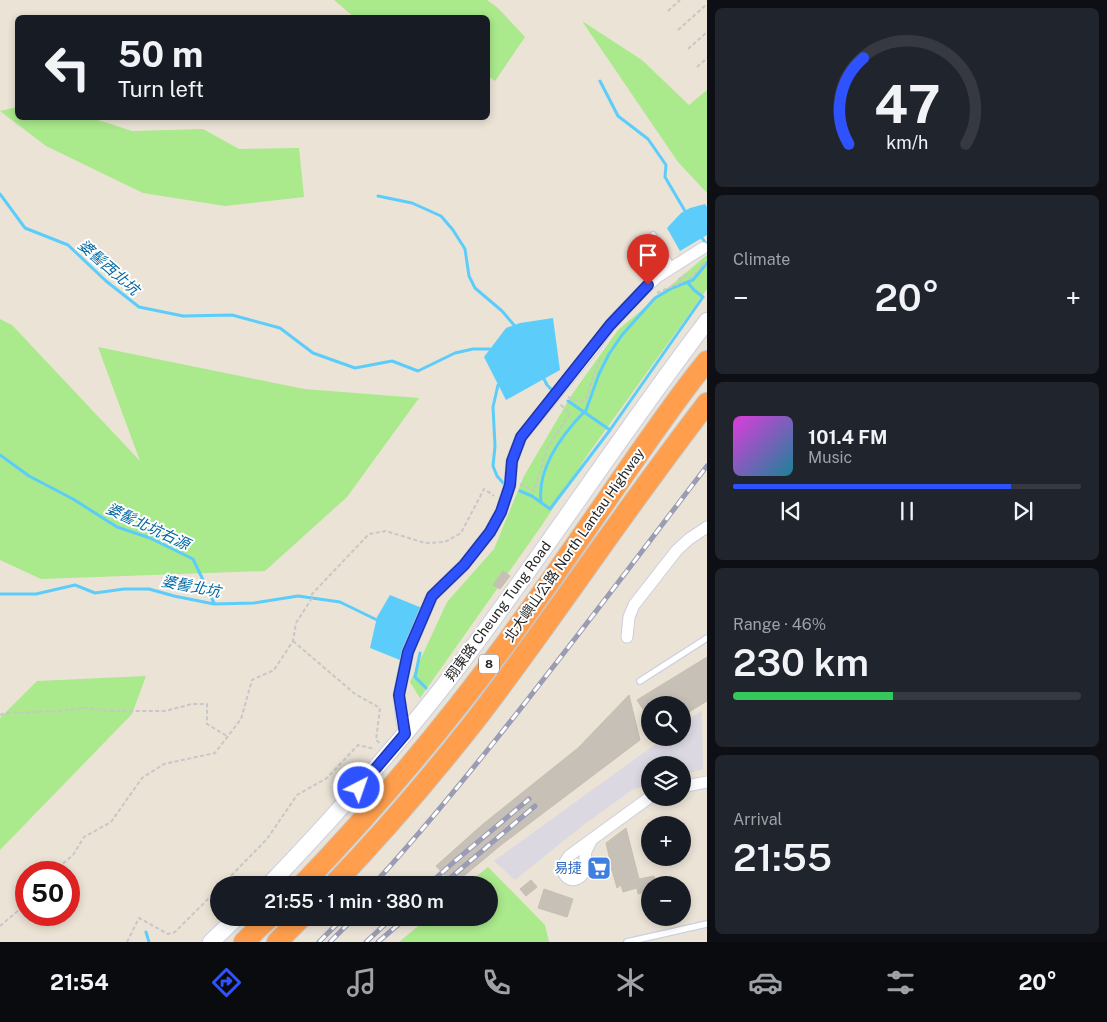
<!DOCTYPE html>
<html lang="en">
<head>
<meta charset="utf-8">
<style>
  :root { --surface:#171b24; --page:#20242c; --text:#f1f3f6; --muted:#9ea1a6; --line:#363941; --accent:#2f52ff }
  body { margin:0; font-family:"Public Sans","Noto Sans TC",sans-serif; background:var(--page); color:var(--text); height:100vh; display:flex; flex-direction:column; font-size:19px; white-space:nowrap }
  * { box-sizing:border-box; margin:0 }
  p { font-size:16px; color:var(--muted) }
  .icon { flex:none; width:28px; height:28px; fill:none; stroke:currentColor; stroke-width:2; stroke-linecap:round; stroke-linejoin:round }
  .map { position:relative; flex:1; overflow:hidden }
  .sheet { display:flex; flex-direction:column; gap:8px; padding:8px; background:#0d0f14; width:400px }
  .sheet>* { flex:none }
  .hud { position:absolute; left:15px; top:15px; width:475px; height:105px; border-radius:8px; box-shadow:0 2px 8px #0003; background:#171b24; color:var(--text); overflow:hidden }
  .controls { position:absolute; left:641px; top:696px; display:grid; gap:10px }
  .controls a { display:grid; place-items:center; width:50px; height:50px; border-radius:50%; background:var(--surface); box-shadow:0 2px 8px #0003; font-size:25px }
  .speed { position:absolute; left:15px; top:861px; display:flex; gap:10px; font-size:25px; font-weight:700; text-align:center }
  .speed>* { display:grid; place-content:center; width:65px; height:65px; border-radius:50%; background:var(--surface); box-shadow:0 2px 8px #0003; line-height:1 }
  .speed .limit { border:8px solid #d22; background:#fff; color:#111 }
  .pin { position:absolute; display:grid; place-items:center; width:42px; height:42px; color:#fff; margin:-51px -21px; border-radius:50% 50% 50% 0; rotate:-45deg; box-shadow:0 0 5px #0007 }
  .pin .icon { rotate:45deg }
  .me { position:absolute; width:55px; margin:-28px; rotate:41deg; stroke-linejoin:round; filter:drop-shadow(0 0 4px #0008) }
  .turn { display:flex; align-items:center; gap:18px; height:105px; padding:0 20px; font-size:22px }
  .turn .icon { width:65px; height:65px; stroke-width:2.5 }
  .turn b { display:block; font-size:35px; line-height:42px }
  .big { font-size:38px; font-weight:600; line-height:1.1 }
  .sheet .card { flex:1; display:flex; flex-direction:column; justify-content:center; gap:8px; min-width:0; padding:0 18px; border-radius:8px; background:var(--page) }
  .sheet .dial { align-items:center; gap:0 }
  .dial svg { height:130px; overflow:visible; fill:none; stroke:var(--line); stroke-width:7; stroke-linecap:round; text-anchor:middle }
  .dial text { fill:var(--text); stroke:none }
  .song { display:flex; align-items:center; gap:15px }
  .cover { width:60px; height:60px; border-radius:8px; background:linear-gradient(135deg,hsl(300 70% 55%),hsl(190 70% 35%)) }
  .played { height:5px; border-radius:2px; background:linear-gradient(90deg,var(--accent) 80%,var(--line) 80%) }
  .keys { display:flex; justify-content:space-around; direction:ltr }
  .heat { display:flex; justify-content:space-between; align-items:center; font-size:28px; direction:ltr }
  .charge { height:8px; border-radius:4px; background:linear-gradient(90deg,#34c759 46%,var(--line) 0) }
  .trip { position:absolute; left:210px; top:876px; width:288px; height:50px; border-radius:25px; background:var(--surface); box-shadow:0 2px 8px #0003; font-weight:600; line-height:50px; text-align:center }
  .menu { display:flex; height:80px; justify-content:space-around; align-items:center; background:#090b0e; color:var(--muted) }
  .menu .icon { width:35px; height:35px }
  .menu .active { color:var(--accent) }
  .menu b { font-size:22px; color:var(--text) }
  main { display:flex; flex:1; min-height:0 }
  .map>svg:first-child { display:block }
  .industrial { fill:#dbd8e2 }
  .green { fill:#aae98c }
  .water { fill:#5ccdfa }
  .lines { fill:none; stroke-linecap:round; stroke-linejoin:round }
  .stream { stroke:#5ccdfa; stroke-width:3 }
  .building { fill:#c6c0b6; stroke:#c6bfb0 }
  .lane-casing { stroke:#cbcfe2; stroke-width:8 }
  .street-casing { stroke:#cbcfe2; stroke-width:13 }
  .secondary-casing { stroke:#cbcfe2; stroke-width:18 }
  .highway-casing { stroke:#c7c7c7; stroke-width:22 }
  .path { stroke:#c7c7c7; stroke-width:2; stroke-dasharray:4 2.5; stroke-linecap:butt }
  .lane { stroke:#fff; stroke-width:5.5 }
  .street { stroke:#fff; stroke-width:11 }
  .secondary { stroke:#fff; stroke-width:16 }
  .highway { stroke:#ff9e4d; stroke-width:20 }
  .rail-casing { stroke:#999cb4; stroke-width:5 }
  .rail { stroke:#fff; stroke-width:3; stroke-dasharray:9; stroke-linecap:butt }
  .route-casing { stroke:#1f35a6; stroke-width:12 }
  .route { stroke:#2f52ff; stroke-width:9 }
  .labels { text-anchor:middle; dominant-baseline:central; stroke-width:4; stroke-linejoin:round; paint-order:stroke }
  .shield { fill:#fff; stroke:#686868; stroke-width:1 }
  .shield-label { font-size:12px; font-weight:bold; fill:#272727 }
  .street-label { font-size:14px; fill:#272727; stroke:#fff }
  .shop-label { font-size:14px; fill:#366cbe; stroke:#fff; text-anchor:end }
  .water-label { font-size:15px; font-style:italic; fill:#0067a1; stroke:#fff }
</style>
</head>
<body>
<main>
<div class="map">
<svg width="707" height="942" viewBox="0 0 707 942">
  <rect width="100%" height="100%" fill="#ebe3d6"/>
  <path class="industrial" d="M702,710L703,769L683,775L682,765H650V784L632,790L582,826L515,880L494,861L664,738H682L683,724Z"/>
  <path class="green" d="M334,0H487L498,8L525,37L495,81L488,76V18L354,17Z
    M582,21L642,60L689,105L707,90V193L678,162Z
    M17,107L18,118H92L132,131L203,129L239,149L299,148L304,197L225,206L143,193L46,146L0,111Z
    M707,255V289L586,457L542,525L420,698L410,682L447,602L494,549L524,476L573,393L618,330Z
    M0,319L12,325L140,461L98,347L304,389L419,398L347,497L265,571L41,579L0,560Z
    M146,676L132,714L0,850V718L37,681Z
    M488,867L545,925L549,942H399L428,918H489V885H466Z"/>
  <path class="water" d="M705,204L707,207V235L680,251L667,228L681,213L690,208Z
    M553,318L560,370L506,400L484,357L506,328L520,323Z
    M390,595L422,608L400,660L370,648L377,617Z"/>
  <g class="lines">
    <path class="stream" d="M600,81L618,116L648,139L666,165L665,177L685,211
      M0,194L25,228L68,245L106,281L139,307L183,316L232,315L280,328L313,353L355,368L392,361L418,371L455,353L473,349H490
      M378,196L412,203L441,216L453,230L465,249L469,276L475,288L502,311L514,325
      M702,238L707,245
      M544,379L547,385L553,391
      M498,385L493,407L495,446L493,466L497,476L504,484
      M568,401L610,430
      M585,413L599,374L609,354L622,335L655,298L672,288L693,280L707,263
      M0,455L29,476L73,499L117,527L150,538L193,559L214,603
      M520,491L532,496L550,509L610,430L703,297L694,290L688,283
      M541,502C537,468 561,436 584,412
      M0,594H36L75,585L95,593L124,589H149L174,596L214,604L254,603L298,596L340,602L377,620
      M420,653L415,677L426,688
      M146,932L149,942"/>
  </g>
  <path class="building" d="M503,571L510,576L500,589L493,585Z
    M707,657V701L682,716V705H650V720L637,700Z
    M629,695L640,740L501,845L453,885L436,866L483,824L578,748Z
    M626,828L639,879L654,876L656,885H650V891L638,894L637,888L623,892L621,885L617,888L612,870L598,874L595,863L610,860L606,843Z
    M531,880L537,887L526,896L520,889Z
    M544,889L573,899L567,917L538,908Z"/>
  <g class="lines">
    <g class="lane-casing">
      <path id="lane" d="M653,235L672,267
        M640,681L707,638
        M627,942L707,924"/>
    </g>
    <g class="street-casing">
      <path id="street" d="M627,637L629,617L634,605L677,550L689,539L707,527
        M405,733L402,722L399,695L408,652L432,596L464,565L490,532L501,512L510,485L512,461L521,437L592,350L610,325L640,293L657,277L703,248
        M682,787L707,782
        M591,841L586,851L583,874C574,884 564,880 562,867L569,856L650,797"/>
    </g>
    <g class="secondary-casing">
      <path id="secondary" d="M269,885C337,814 402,741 462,662C546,550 622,433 707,321
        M211,942L236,918"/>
    </g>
    <g class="highway-casing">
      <path id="highway" d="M302,885C376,808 446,725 509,639C551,581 592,521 633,462C657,428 680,394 707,361
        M333,885C383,833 430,778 474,722C509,677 542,630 575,584C618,523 662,462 707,403
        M244,942L269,918
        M277,942L301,918"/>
    </g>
    <path class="path" d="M668,11L680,0
      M678,30L707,4
      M688,49L707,32
      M697,67L707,58
      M657,293L682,282L678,280L684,275L689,279L707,261
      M568,397L581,402L586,399L594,375L600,359
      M520,484L534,491L547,448L570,414L561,405L562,404
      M293,641L355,694L380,708L376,740L381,744
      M0,715L5,713L61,711L84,708L111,711H165L192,704H207V724L227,736
      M53,872L73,855L84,837L111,822L142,778L164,764L215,753L241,719L252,680L274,670L293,641L296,623L312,598V594L369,534L386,531L425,543L445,542L461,533L484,489L494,496
      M222,885L267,839L297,795L327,778L358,745L375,749
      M0,926L26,904
      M127,942L139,918L168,934L175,932L219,888"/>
    <use href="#lane" class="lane"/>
    <use href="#street" class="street"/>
    <use href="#secondary" class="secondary"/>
    <use href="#highway" class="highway"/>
    <g class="rail-casing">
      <path id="rail" d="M373,885C417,837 458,787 498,737C569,648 638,556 707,466
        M428,885L455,861L529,799
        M442,885L535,806
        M319,942L343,918
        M330,942L354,918
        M366,942L392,918
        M378,942L406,918"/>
    </g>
    <use href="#rail" class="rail"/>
  </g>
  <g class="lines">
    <g class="route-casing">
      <path id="route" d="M359,788L405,734L399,695L408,652L432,596L464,565L490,532L501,512L510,485L512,461L521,437L610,325L648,285"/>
    </g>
    <use href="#route" class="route"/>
  </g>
  <defs>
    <g id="supermarket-square" transform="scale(1.25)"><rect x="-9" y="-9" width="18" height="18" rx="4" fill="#3f7fe0" stroke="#fff"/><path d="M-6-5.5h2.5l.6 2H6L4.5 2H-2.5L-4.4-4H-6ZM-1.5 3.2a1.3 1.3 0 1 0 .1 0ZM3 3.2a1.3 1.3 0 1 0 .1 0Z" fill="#fff"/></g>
  </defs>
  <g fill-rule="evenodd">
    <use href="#supermarket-square" x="599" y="868"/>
  </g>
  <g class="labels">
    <rect class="shield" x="479" y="654.5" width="20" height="19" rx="4"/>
    <g class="shield-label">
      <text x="489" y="664">8</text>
    </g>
    <g class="street-label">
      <text transform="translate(574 545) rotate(-55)">北大嶼山公路 North Lantau Highway</text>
      <text transform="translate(498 611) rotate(-54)">翔東路 Cheung Tung Road</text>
    </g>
    <g class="shop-label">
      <text x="582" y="868">易捷</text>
    </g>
    <g class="water-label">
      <text transform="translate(109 267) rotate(41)">婆髻西北坑</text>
      <text transform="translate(148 526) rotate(25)">婆髻北坑右源</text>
      <text transform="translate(191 586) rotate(11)">婆髻北坑</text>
    </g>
  </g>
</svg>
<div class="controls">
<a><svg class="icon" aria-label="search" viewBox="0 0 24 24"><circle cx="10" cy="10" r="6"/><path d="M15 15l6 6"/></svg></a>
<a><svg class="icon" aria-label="layers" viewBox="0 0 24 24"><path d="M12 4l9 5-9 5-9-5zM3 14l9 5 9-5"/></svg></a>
<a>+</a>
<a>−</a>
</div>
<div class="speed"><div class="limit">50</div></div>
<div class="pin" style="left:648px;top:285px;background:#d93025"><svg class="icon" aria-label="arrive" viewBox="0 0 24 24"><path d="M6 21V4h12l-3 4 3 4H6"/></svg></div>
<svg class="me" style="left:359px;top:788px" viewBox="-20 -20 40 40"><circle r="17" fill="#2f52ff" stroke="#fff" stroke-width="3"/><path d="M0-11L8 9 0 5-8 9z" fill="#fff"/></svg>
<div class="trip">21:55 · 1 min · 380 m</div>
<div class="hud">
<div class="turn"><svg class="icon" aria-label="left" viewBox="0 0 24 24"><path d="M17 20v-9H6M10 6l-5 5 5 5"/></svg><div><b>50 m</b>Turn left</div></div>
</div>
</div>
<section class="sheet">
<div class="card dial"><svg viewBox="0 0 100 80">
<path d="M14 69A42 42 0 1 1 86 69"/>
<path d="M14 69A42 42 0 0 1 23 16" stroke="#2f52ff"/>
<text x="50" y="56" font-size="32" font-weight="700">47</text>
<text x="50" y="72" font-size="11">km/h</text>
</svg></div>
<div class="card"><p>Climate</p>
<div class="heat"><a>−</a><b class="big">20°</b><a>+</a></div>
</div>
<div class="card">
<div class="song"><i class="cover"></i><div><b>101.4 FM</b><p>Music</p></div></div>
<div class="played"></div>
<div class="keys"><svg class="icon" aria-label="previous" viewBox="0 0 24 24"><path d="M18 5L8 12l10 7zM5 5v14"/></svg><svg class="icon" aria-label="pause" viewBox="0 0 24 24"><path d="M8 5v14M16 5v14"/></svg><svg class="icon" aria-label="next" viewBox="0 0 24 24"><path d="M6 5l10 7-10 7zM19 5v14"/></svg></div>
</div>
<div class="card"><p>Range · 46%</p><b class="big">230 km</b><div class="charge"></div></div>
<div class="card"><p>Arrival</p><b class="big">21:55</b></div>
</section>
</main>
<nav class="menu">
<b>21:54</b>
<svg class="icon active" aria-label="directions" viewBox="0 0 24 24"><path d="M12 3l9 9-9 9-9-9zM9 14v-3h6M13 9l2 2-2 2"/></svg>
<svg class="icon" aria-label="music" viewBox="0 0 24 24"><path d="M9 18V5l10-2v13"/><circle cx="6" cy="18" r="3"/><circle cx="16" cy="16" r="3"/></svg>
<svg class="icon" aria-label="phone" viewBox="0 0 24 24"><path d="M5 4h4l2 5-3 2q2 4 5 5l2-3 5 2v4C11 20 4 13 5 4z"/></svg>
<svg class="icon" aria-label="climate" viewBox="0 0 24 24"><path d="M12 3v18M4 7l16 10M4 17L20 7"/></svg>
<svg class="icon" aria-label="car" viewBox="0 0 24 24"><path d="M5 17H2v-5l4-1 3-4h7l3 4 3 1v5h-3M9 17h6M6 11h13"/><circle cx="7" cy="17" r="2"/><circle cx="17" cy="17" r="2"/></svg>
<svg class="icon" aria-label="filters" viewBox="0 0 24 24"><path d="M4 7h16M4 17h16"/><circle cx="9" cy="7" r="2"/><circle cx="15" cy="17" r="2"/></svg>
<b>20°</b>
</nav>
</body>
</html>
